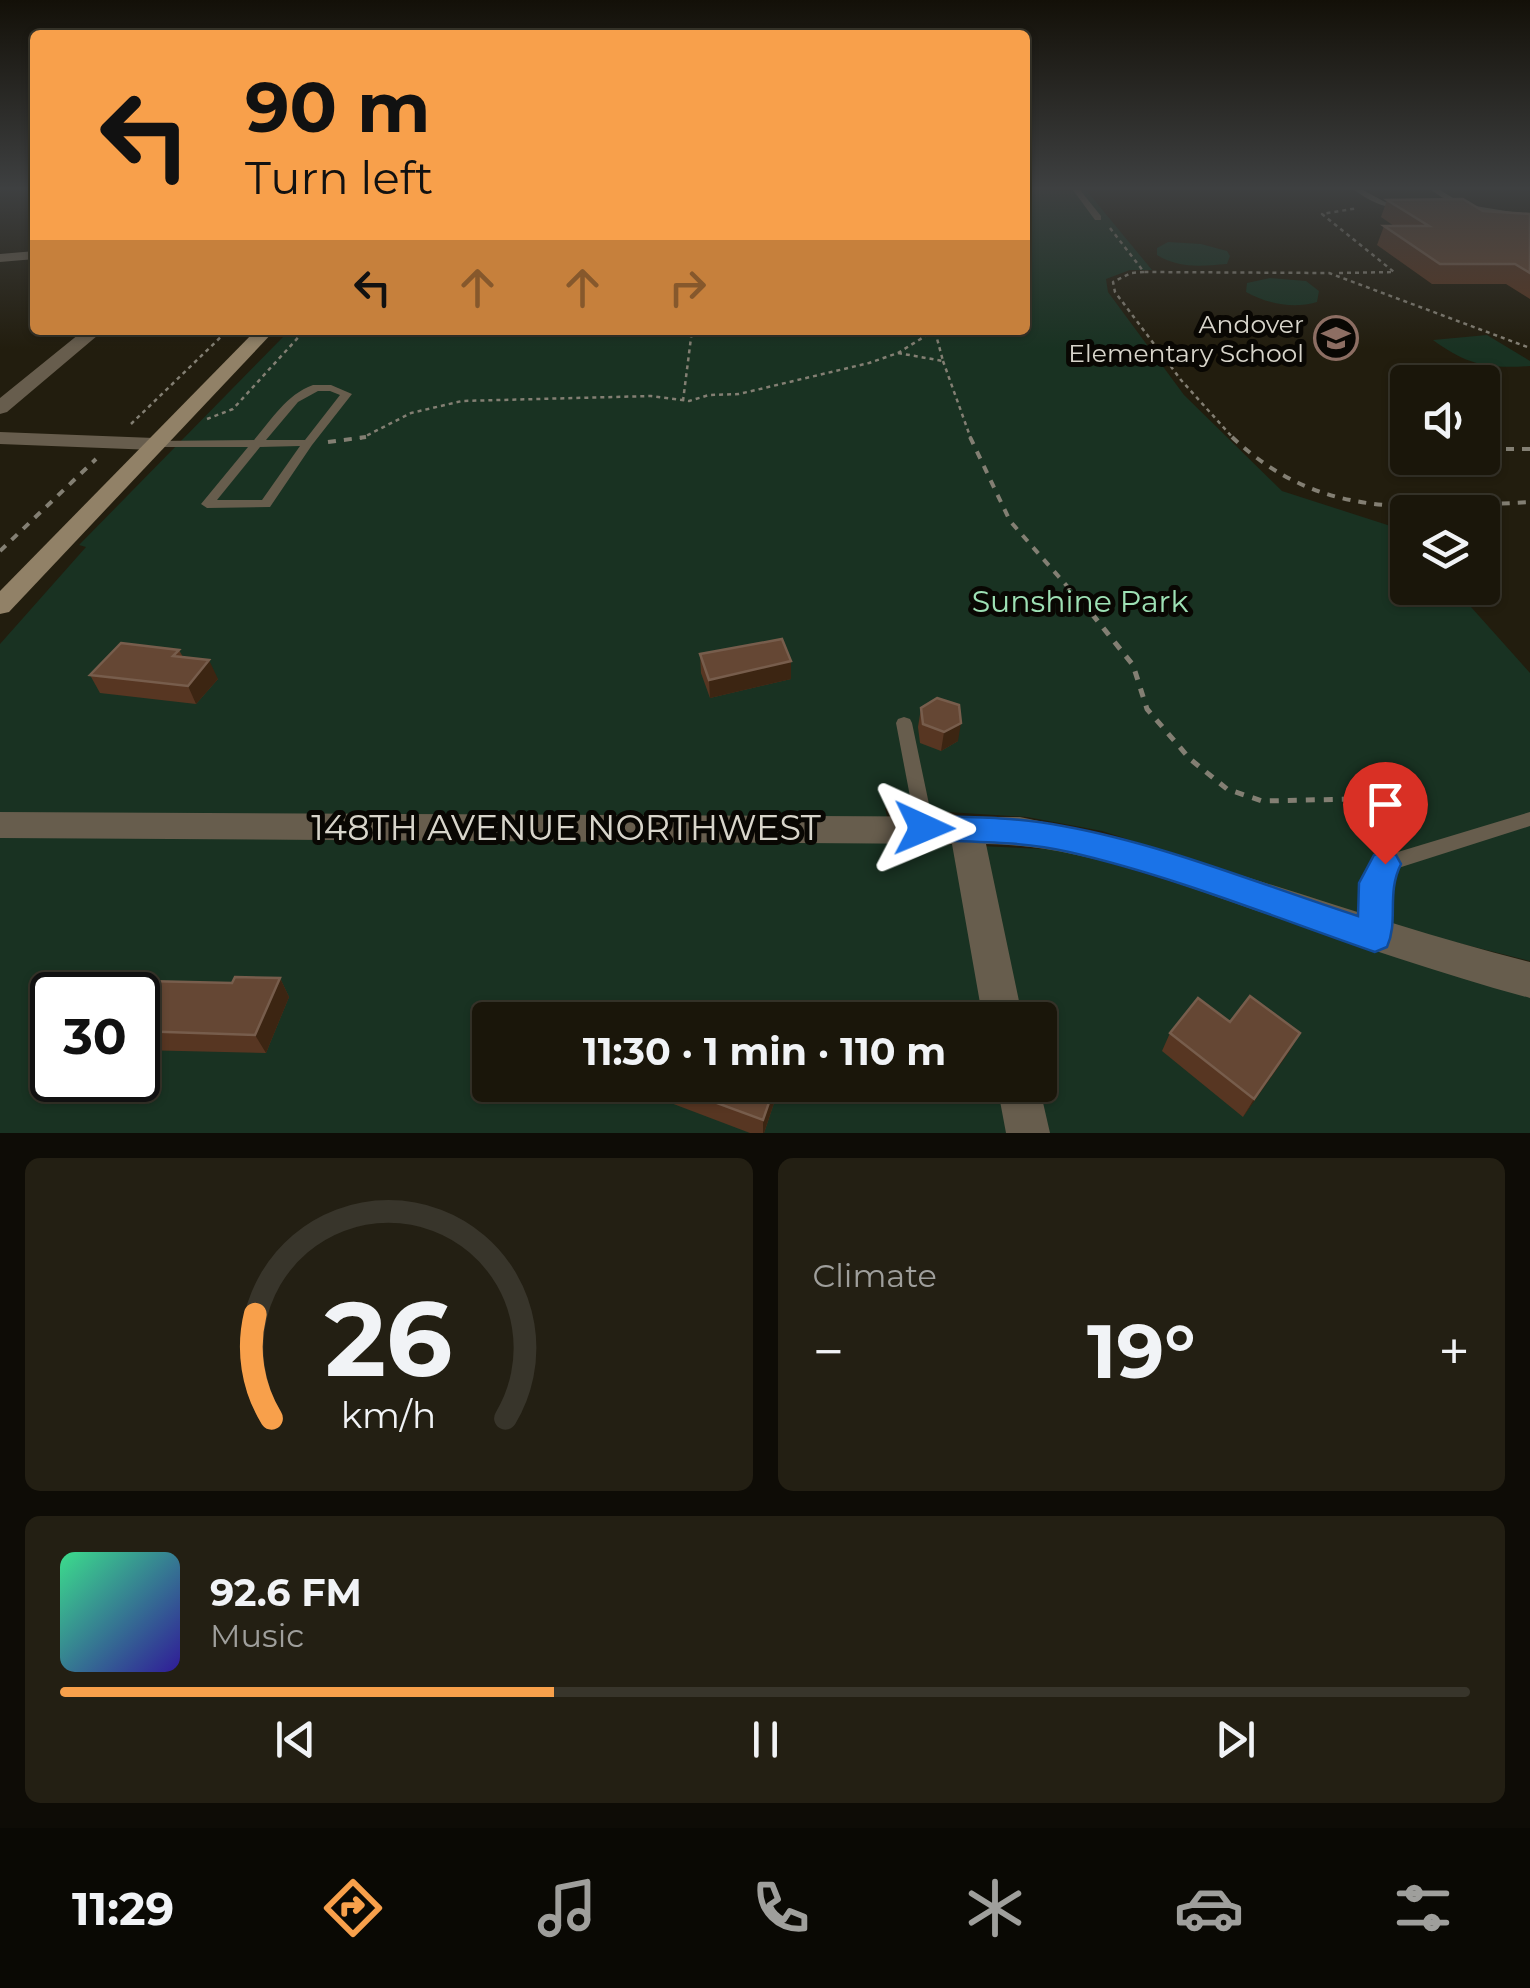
<!DOCTYPE html>
<html lang="en">
<head>
<meta charset="utf-8">
<style>
  :root { --surface:#1a160a; --page:#231f13; --text:#f1f3f6; --muted:#9f9f9c; --line:#38352b; --accent:#f8a04b }
  body { margin:0; font-family:Montserrat,sans-serif; background:var(--page); color:var(--text); height:100vh; display:flex; flex-direction:column; font-size:38px; white-space:nowrap }
  * { box-sizing:border-box; margin:0 }
  p { font-size:32px; color:var(--muted) }
  .icon { flex:none; width:55px; height:55px; fill:none; stroke:currentColor; stroke-width:2; stroke-linecap:round; stroke-linejoin:round }
  .map { position:relative; height:1133px; overflow:hidden }
  .drawer { display:flex; flex-direction:column; gap:25px; padding:25px; background:#0e0c06; flex:1 }
  .drawer>* { flex:none }
  .hud { position:absolute; left:30px; top:30px; width:1000px; height:305px; border-radius:10px; box-shadow:0 2px 8px #0004,0 0 0 2px var(--line); background:#f8a04b; color:#111; overflow:hidden }
  .fabs { position:absolute; left:1390px; top:365px; display:grid; gap:20px }
  .fabs a { display:grid; place-items:center; width:110px; height:110px; border-radius:10px; background:var(--surface); box-shadow:0 2px 8px #0004,0 0 0 2px var(--line); font-size:50px }
  .speed { position:absolute; left:30px; top:972px; display:flex; gap:20px; font-size:50px; font-weight:700; text-align:center }
  .speed>* { display:grid; place-content:center; width:130px; height:130px; border-radius:50%; background:var(--surface); box-shadow:0 2px 8px #0004,0 0 0 2px var(--line); line-height:1 }
  .speed .limit { border:5px solid #111; border-radius:15px; background:#fff; color:#111 }
  .pin { position:absolute; display:grid; place-items:center; width:85px; height:85px; color:#fff; margin:-102px -42px; border-radius:50% 50% 50% 0; rotate:-45deg; box-shadow:0 0 10px #0007 }
  .pin .icon { rotate:45deg }
  .me { position:absolute; width:110px; margin:-55px; rotate:91deg; stroke-linejoin:round; filter:drop-shadow(0 0 8px #0008) }
  .turn { display:flex; align-items:center; gap:35px; height:210px; padding:0 50px; font-size:45px }
  .turn .icon { width:130px; height:130px; stroke-width:2.5 }
  .turn b { display:block; font-size:70px; line-height:85px }
  .lanes { display:flex; align-items:center; height:95px; padding:0 50px; background:#0003; justify-content:center; gap:50px; direction:ltr }
  .lanes .off { opacity:.35 }
  .big { font-size:75px; font-weight:700; line-height:1.1 }
  .drawer .card { flex:1; display:flex; flex-direction:column; justify-content:center; gap:15px; min-width:0; padding:0 35px; border-radius:15px; background:var(--page) }
  .drawer .dial { align-items:center; gap:0 }
  .dial svg { height:260px; overflow:visible; fill:none; stroke:var(--line); stroke-width:7; stroke-linecap:round; text-anchor:middle }
  .dial text { fill:var(--text); stroke:none }
  .song { display:flex; align-items:center; gap:30px }
  .cover { width:120px; height:120px; border-radius:15px; background:linear-gradient(135deg,hsl(150 70% 55%),hsl(250 70% 35%)) }
  .played { height:10px; border-radius:5px; background:linear-gradient(90deg,var(--accent) 35%,var(--line) 35%) }
  .keys { display:flex; justify-content:space-around; direction:ltr }
  .heat { display:flex; justify-content:space-between; align-items:center; font-size:55px; direction:ltr }
  .drawer .tiles { flex:1; display:grid; gap:25px; grid-template-columns:1fr 1fr }
  .card:last-child { grid-column:span 2 }
  .trip { position:absolute; left:472px; top:1002px; width:585px; height:100px; border-radius:10px; background:var(--surface); box-shadow:0 2px 8px #0004,0 0 0 2px var(--line); font-weight:700; line-height:100px; text-align:center }
  .tabs { display:flex; height:160px; justify-content:space-around; align-items:center; background:#0a0904; color:var(--muted) }
  .tabs .icon { width:70px; height:70px }
  .tabs .current { color:var(--accent) }
  .tabs b { font-size:45px; color:var(--text) }
  .map>svg:first-child { display:block }
  .green { fill:#193222; fill-rule:evenodd }
  .lines { fill:none; stroke-linecap:round; stroke-linejoin:round }
  .path-far2 { stroke:#837f73; stroke-width:2.5; stroke-dasharray:4 4; stroke-linecap:butt }
  .path-far1 { stroke:#837f73; stroke-width:4; stroke-dasharray:8 8; stroke-linecap:butt }
  .path { stroke:#837f73; stroke-width:5; stroke-dasharray:9 9; stroke-linecap:butt }
  .lane { fill:#675d4d; fill-rule:evenodd }
  .street { fill:#675d4d; fill-rule:evenodd }
  .secondary { fill:#918167; fill-rule:evenodd }
  .wall { fill:#573622 }
  .shaded-wall { fill:#3c2512 }
  .building { fill:#654734; stroke:#775d4c; stroke-width:2.5 }
  .route { fill:#1a73e8; stroke:#114b97; stroke-width:2.5 }
  .labels { text-anchor:middle; dominant-baseline:central; stroke-width:10; stroke-linejoin:round; paint-order:stroke }
  .far-poi-label { font-size:25px; fill:#d8d5cb; stroke:#090703; text-anchor:end }
  .park-label { font-size:30px; fill:#9ee1b5; stroke:#090703 }
  .near-street-label { font-size:35px; fill:#d8d5cb; stroke:#090703 }
</style>
</head>
<body>
<div class="map">
<svg width="1530" height="1133" viewBox="0 0 1530 1133">
  <rect width="100%" height="100%" fill="#221d0e"/>
  <path class="green" d="M1025,190H1086L1152,270H1130L1106,279L1108,292L1184,395L1282,491L1403,530L1407,535L1408,588H1454L1530,673V961L1426,935L1102,831L1027,817L885,808L893,842L1067,850L1530,991V1133H0V644L86,547L79,545L286,334L291,330H1025ZM52,995H138V1080H52ZM490,1020H1040V1085H490Z
    M1168,242L1201,244L1227,251L1230,256L1227,264C1202,266 1180,269 1157,255V248Z
    M1270,278L1306,281L1319,291L1317,302C1293,309 1268,304 1246,292L1247,283Z
    M1487,335L1530,361V366C1488,369 1467,365 1433,340Z"/>
  <g class="lines">
    <path class="path-far2" d="M1110,228L1144,272L1329,273L1530,348
      M1144,272L1131,273L1113,282L1115,292L1181,380L1234,439
      M1339,273L1394,272L1322,214L1358,208
      M898,353L943,361L935,331
      M943,361L971,439
      M683,401L692,330
      M207,419L233,409L305,330
      M131,424L228,330
      M360,439L411,413L462,401L651,396L689,401L709,395L739,394L869,363L898,353L935,330"/>
    <path class="path-far1" d="M970,437L1010,521L1094,617
      M1232,437C1322,522 1415,508 1530,502
      M328,442L366,437
      M1490,449H1530
      M0,551L96,459"/>
    <path class="path" d="M1092,614L1133,665L1147,709L1190,759L1227,789L1262,801L1354,799L1371,806L1406,838"/>
    <path class="lane" d="M1073,190H1080L1101,216V220H1095Z
      M1354,190H1363L1385,202L1407,206C1387,211 1370,201 1354,190Z
      M1431,190H1440L1463,204L1530,215V219L1458,208Z
      M313,385H331L352,394L312,445L270,507L207,508L201,504L248,447H154L148,444L154,441L254,440C272,419 286,395 313,385ZM318,391H330L340,395L305,440H266L298,402ZM300,446L262,500H217L260,447Z
      M904,717L910,719L912,723L934,828L932,833L925,835L918,833L916,828L896,723L898,719Z
      M1530,812V826L1392,870L1385,883V936L1382,942L1375,945L1368,942L1365,936V883L1378,858Z"/>
    <path class="street" d="M35,251V259L0,262V254Z
      M84,330H104L7,412L0,414V398Z
      M0,432L154,438L165,444L154,450L0,444Z
      M0,812L1020,817C1194,851 1358,919 1530,962V998C1434,972 1340,939 1246,907C1163,878 1074,845 986,844L1023,1020H983L952,844L0,838Z
      M997,1085H1039L1050,1133H1006Z"/>
    <path class="secondary" d="M256,330H275L9,612L0,614V591Z"/>
  </g>
  <path class="wall" d="M1387,200L1483,211L1530,214V299L1506,284H1432L1377,245L1384,226H1394L1381,217Z
    M179,650L183,657L218,679L196,704L100,693L90,675Z
    M700,654L791,679L710,698L701,673Z
    M921,708L958,741L941,751L920,743L918,727Z
    M280,978L289,997L266,1053L138,1050V998L232,983Z
    M1230,1022L1300,1033L1243,1117L1162,1051L1170,1033Z
    M661,1085H826L825,1095L776,1097L764,1133H750L663,1100Z"/>
  <path class="shaded-wall" d="M209,660L218,679L196,704L188,686Z
    M791,661V679L710,698L709,680Z
    M961,723L958,741L941,751L944,732Z
    M280,978L289,997L266,1053L255,1035Z
    M1300,1033L1289,1052L1243,1117L1254,1099Z
    M775,1085H777L776,1097L764,1133H763V1120Z"/>
  <path class="building" d="M1463,199L1483,211L1530,214V273L1515,264H1440L1384,226H1429L1387,200Z
    M782,639L791,661L709,680L700,654Z
    M121,643L179,650L173,656L209,660L188,686L90,675Z
    M937,698L959,705L961,723L944,732L923,724L921,708Z
    M235,977L280,978L255,1035L138,1031V998L147,981L232,983Z
    M1250,996L1300,1033L1254,1099L1170,1033L1198,998L1230,1022Z
    M721,1009L753,1020H717Z
    M668,1085H775L763,1120Z"/>
  <linearGradient id="sky" x2="0" y2="1"><stop stop-color="#131008"/><stop offset="0.54" stop-color="#3e4041"/><stop offset="1" stop-color="#3e4041" stop-opacity="0"/></linearGradient>
  <rect width="1530" height="349" fill="url(#sky)"/>
  <path class="route" d="M924,816C971,817 1017,817 1063,826C1163,844 1262,885 1358,916L1359,883L1374,855L1385,851L1396,855L1401,864C1386,894 1399,920 1387,947L1375,952C1274,917 1173,876 1069,852C1022,841 973,842 924,840L914,837L909,828L914,819Z"/>
  <defs>
    <g id="school-ring" transform="scale(2.25)"><circle r="9.5" fill="#090703" stroke="#8d6e63" stroke-width="1.5"/><path d="M0-5L7-2L0 1L-7-2ZM-4 1L0 2.5L4 1V4Q0 6-4 4Z" fill="#8d6e63"/></g>
  </defs>
  <g fill-rule="evenodd">
    <use href="#school-ring" x="1336" y="338"/>
  </g>
  <g class="labels">
    <g class="far-poi-label">
      <text x="1304" y="324">Andover<tspan x="1304" dy="29">Elementary School</tspan></text>
    </g>
    <g class="park-label">
      <text x="1080" y="601">Sunshine Park</text>
    </g>
    <g class="near-street-label">
      <text x="566" y="827">148TH AVENUE NORTHWEST</text>
    </g>
  </g>
</svg>
<div class="fabs">
<a><svg class="icon" aria-label="sound" viewBox="0 0 24 24"><path d="M4 9h4l5-4v14l-5-4H4zM17 9q2 3 0 6"/></svg></a>
<a><svg class="icon" aria-label="layers" viewBox="0 0 24 24"><path d="M12 4l9 5-9 5-9-5zM3 14l9 5 9-5"/></svg></a>
</div>
<div class="speed"><div class="limit">30</div></div>
<div class="pin" style="left:1385px;top:864px;background:#d93025"><svg class="icon" aria-label="arrive" viewBox="0 0 24 24"><path d="M6 21V4h12l-3 4 3 4H6"/></svg></div>
<svg class="me" style="left:924px;top:828px" viewBox="-20 -20 40 40"><path d="M0-17L14 15 0 8-14 15z" fill="#1a73e8" stroke="#fff" stroke-width="4"/></svg>
<div class="trip">11:30 · 1 min · 110 m</div>
<div class="hud">
<div class="turn"><svg class="icon" aria-label="left" viewBox="0 0 24 24"><path d="M17 20v-9H6M10 6l-5 5 5 5"/></svg><div><b>90 m</b>Turn left</div></div>
<div class="lanes"><svg class="icon" aria-label="left" viewBox="0 0 24 24"><path d="M17 20v-9H6M10 6l-5 5 5 5"/></svg><svg class="icon off" aria-label="ahead" viewBox="0 0 24 24"><path d="M12 20V5M6 11l6-6 6 6"/></svg><svg class="icon off" aria-label="ahead" viewBox="0 0 24 24"><path d="M12 20V5M6 11l6-6 6 6"/></svg><svg class="icon off" aria-label="right" viewBox="0 0 24 24"><path d="M7 20v-9h11M14 6l5 5-5 5"/></svg></div>
</div>
</div>
<section class="drawer">
<div class="tiles">
<div class="card dial"><svg viewBox="0 0 100 80">
<path d="M14 69A42 42 0 1 1 86 69"/>
<path d="M14 69A42 42 0 0 1 9 37" stroke="#f8a04b"/>
<text x="50" y="56" font-size="32" font-weight="700">26</text>
<text x="50" y="72" font-size="11">km/h</text>
</svg></div>
<div class="card"><p>Climate</p>
<div class="heat"><a>−</a><b class="big">19°</b><a>+</a></div>
</div>
<div class="card">
<div class="song"><i class="cover"></i><div><b>92.6 FM</b><p>Music</p></div></div>
<div class="played"></div>
<div class="keys"><svg class="icon" aria-label="previous" viewBox="0 0 24 24"><path d="M18 5L8 12l10 7zM5 5v14"/></svg><svg class="icon" aria-label="pause" viewBox="0 0 24 24"><path d="M8 5v14M16 5v14"/></svg><svg class="icon" aria-label="next" viewBox="0 0 24 24"><path d="M6 5l10 7-10 7zM19 5v14"/></svg></div>
</div>
</div>
</section>
<nav class="tabs">
<b>11:29</b>
<svg class="icon current" aria-label="directions" viewBox="0 0 24 24"><path d="M12 3l9 9-9 9-9-9zM9 14v-3h6M13 9l2 2-2 2"/></svg>
<svg class="icon" aria-label="music" viewBox="0 0 24 24"><path d="M9 18V5l10-2v13"/><circle cx="6" cy="18" r="3"/><circle cx="16" cy="16" r="3"/></svg>
<svg class="icon" aria-label="phone" viewBox="0 0 24 24"><path d="M5 4h4l2 5-3 2q2 4 5 5l2-3 5 2v4C11 20 4 13 5 4z"/></svg>
<svg class="icon" aria-label="climate" viewBox="0 0 24 24"><path d="M12 3v18M4 7l16 10M4 17L20 7"/></svg>
<svg class="icon" aria-label="car" viewBox="0 0 24 24"><path d="M5 17H2v-5l4-1 3-4h7l3 4 3 1v5h-3M9 17h6M6 11h13"/><circle cx="7" cy="17" r="2"/><circle cx="17" cy="17" r="2"/></svg>
<svg class="icon" aria-label="filters" viewBox="0 0 24 24"><path d="M4 7h16M4 17h16"/><circle cx="9" cy="7" r="2"/><circle cx="15" cy="17" r="2"/></svg>
</nav>
</body>
</html>
